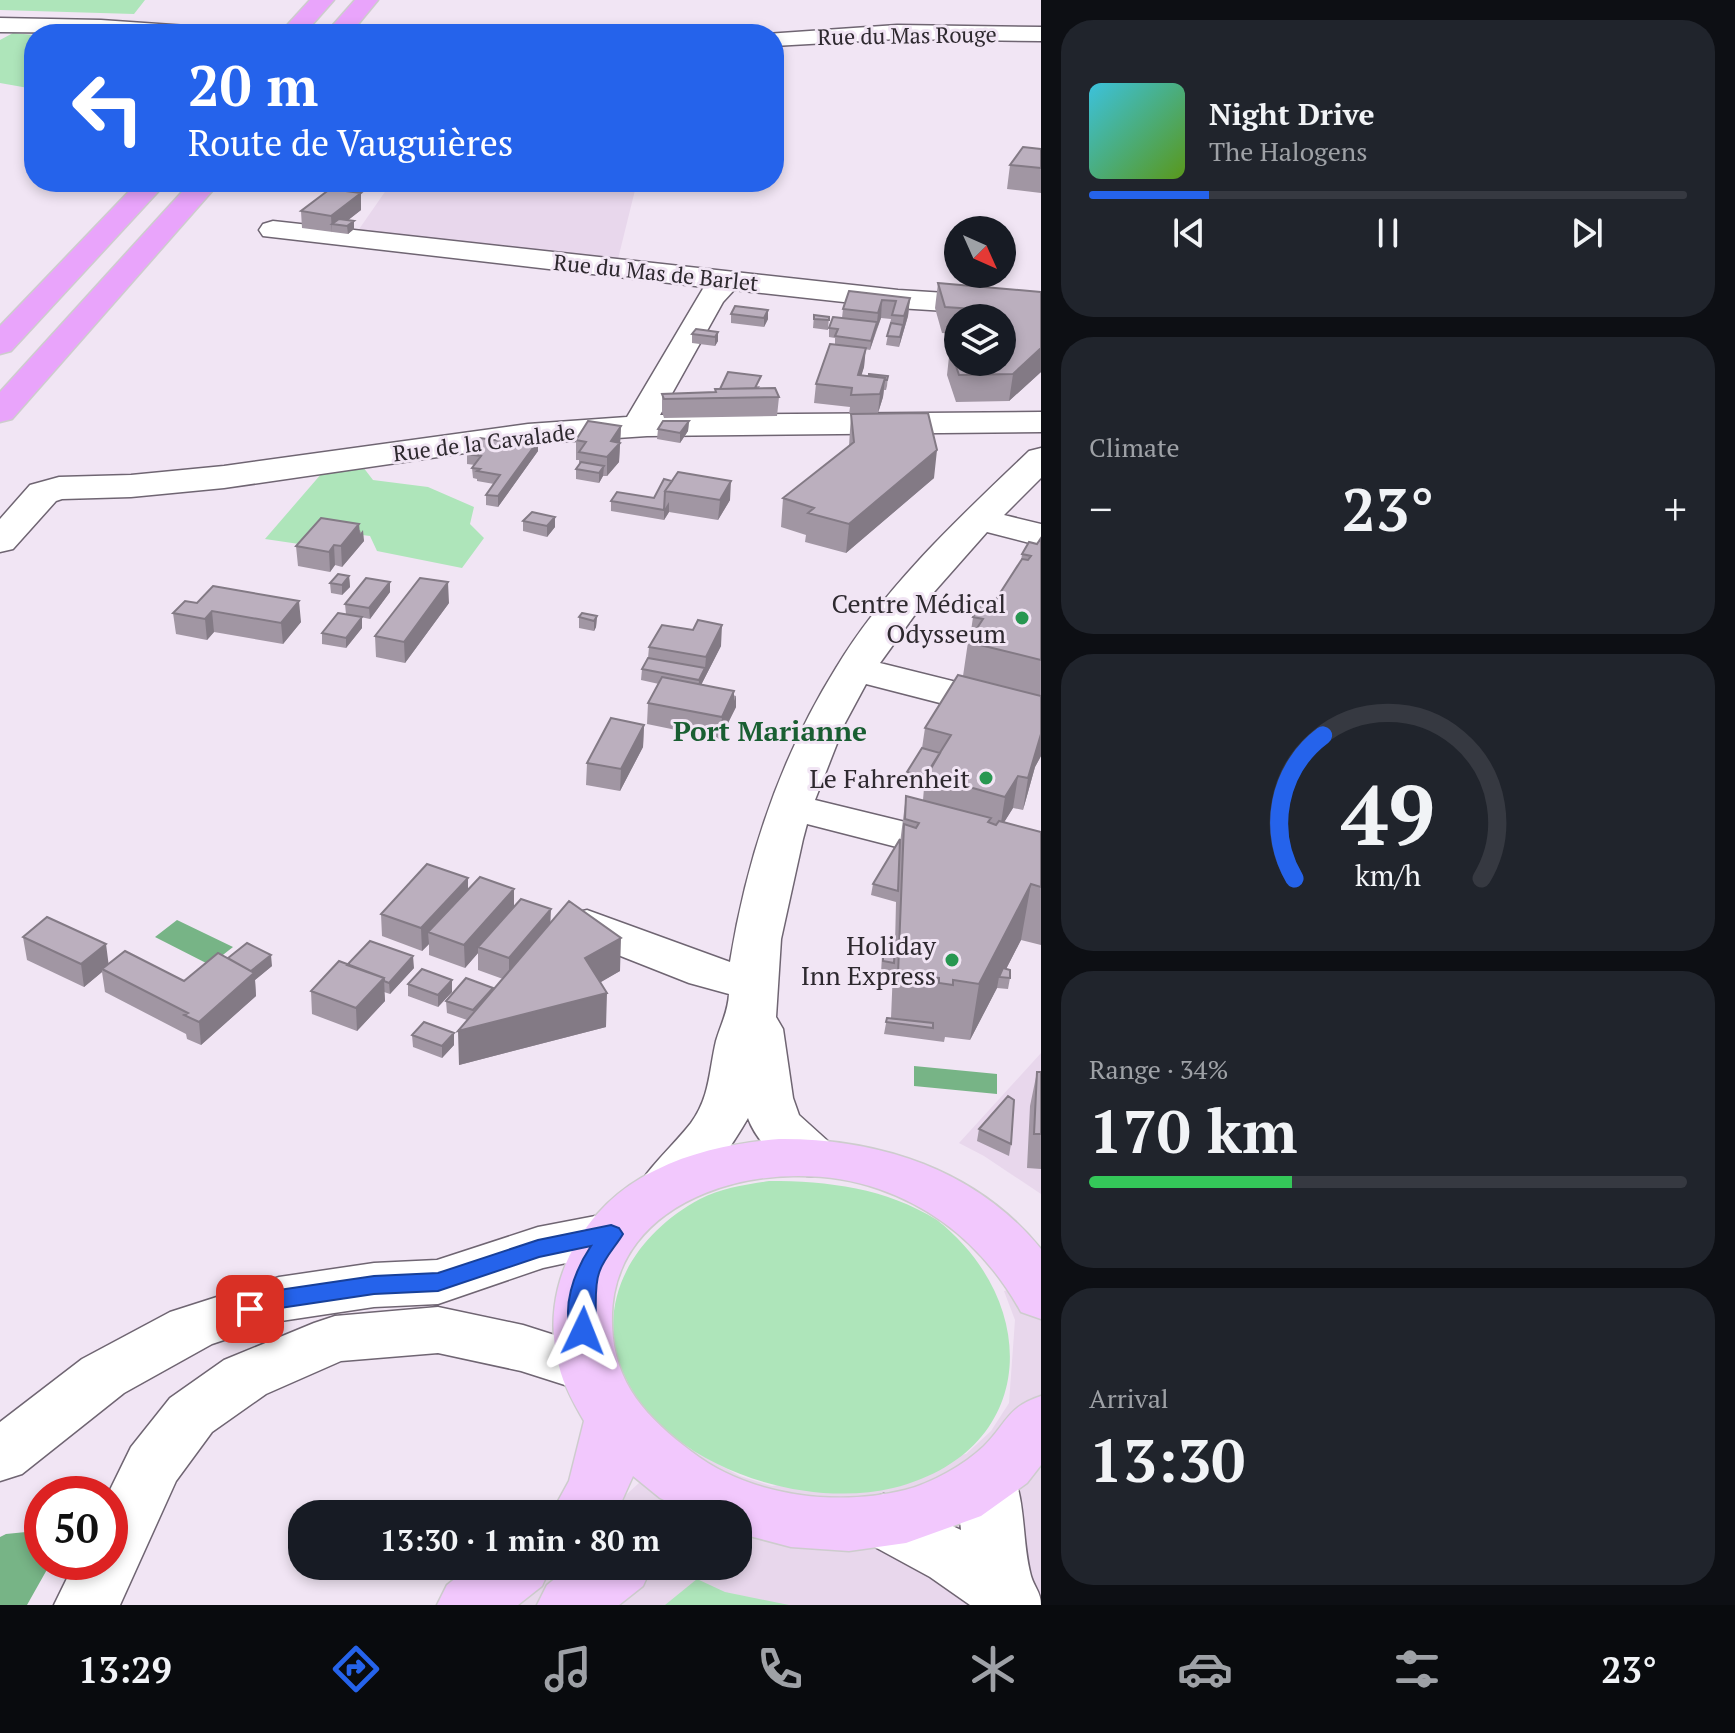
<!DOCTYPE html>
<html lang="en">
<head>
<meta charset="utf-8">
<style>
  :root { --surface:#171b24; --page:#20242c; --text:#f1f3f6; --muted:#9ea1a6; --line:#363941; --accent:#2563eb }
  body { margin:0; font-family:"PT Serif",serif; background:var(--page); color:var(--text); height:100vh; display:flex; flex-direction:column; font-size:30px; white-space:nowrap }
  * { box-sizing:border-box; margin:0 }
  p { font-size:26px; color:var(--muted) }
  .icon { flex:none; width:44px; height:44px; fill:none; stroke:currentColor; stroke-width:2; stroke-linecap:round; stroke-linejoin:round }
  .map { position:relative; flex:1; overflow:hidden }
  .details { display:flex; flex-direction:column; gap:20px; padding:20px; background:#0d0f14; width:694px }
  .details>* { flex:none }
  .guide { position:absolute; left:24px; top:24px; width:760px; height:168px; border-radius:32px; box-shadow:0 4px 12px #0003; background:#2563eb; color:#fff; overflow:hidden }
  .needle { width:52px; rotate:135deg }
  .controls { position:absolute; left:944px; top:216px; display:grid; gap:16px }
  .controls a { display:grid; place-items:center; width:72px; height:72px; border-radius:50%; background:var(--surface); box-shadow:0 4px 12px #0003; font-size:40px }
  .speed { position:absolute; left:24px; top:1476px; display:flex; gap:16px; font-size:40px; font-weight:700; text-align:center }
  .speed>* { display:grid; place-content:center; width:104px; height:104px; border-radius:50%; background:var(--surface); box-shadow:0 4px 12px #0003; line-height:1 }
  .speed .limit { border:12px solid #d22; background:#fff; color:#111 }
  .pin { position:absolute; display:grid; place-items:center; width:68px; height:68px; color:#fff; margin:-34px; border-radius:16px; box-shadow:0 4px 12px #0006 }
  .me { position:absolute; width:88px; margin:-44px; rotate:2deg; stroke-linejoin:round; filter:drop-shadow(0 0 6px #0008) }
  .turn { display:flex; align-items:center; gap:28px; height:168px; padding:0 32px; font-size:36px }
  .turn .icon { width:104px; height:104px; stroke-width:2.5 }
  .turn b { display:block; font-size:56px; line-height:68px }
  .big { font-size:60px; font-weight:700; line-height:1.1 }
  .details .tile { flex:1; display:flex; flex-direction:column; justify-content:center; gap:12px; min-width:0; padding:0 28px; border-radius:32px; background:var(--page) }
  .details .dial { align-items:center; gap:0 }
  .dial svg { height:208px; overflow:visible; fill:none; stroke:var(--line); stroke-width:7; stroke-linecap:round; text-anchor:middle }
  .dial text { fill:var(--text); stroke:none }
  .song { display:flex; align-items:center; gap:24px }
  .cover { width:96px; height:96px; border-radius:12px; background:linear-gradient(135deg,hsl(190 70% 55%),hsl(90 70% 35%)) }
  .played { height:8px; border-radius:4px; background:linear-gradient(90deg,var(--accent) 20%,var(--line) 20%) }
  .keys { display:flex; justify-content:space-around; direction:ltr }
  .heat { display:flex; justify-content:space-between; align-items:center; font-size:44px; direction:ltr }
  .charge { height:12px; border-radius:6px; background:linear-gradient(90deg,#34c759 34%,var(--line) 0) }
  .trip { position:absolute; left:288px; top:1500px; width:464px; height:80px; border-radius:32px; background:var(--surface); box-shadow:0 4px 12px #0003; font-weight:700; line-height:80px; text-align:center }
  .menu { display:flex; height:128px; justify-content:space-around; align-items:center; background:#090b0e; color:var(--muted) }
  .menu .icon { width:56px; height:56px }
  .menu .on { color:var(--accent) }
  .menu b { font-size:36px; color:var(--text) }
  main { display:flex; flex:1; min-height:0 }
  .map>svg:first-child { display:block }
  .built { fill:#e8d7ec }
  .green { fill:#aee5ba }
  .water { fill:#77b486 }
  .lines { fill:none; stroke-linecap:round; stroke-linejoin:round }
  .minor-casing { stroke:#6f6572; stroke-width:3 }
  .major-casing { stroke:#cdcccd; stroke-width:3 }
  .highway-casing { stroke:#cdcccd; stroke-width:3 }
  .minor { fill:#fff; fill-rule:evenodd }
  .major { fill:#f2c8fd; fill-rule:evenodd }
  .highway { fill:#e9a4fb; fill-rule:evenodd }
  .wall { fill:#a196a3 }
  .shaded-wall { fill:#837a85 }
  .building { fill:#bbafbe; stroke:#837a85; stroke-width:2 }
  .route { fill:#2563eb; stroke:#184099; stroke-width:2 }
  .poi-dot { fill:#289751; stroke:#f1e5f4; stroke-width:3 }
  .labels { text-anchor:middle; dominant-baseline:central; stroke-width:6; stroke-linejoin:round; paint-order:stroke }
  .far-street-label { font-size:22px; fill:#2e292f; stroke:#f1e5f4 }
  .poi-label { font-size:26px; fill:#2e292f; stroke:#f1e5f4; text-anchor:end }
  .neighbourhood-label { font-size:28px; font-weight:bold; fill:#195e32; stroke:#f1e5f4 }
</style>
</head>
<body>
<main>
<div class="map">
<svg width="1041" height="1605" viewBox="0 0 1041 1605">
  <rect width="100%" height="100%" fill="#f1e5f4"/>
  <path class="built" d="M347,182H637L618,259L355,235L389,186Z
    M1041,1053V1194L984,1156L959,1143Z
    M1041,1281V1605H504L547,1566H738V1514H605L639,1483L691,1449L740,1476L772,1486L966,1454L991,1431L1009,1403L1015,1320L1004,1291Z"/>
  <path class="green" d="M0,0H145L134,14L0,10Z
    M13,33L34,35V89L0,83V40Z
    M363,467L373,480L428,487L474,507L470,524L484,538L462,568L377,551L370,536L324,530L299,544L265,539L322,473Z
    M769,1181C828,1181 886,1188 937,1220C1041,1302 1040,1451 893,1488C799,1511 652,1462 619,1362C597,1293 640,1231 700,1199C721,1188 746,1185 769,1181Z
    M697,1579L725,1592L789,1605H665Z"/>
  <path class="water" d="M177,920L233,947L210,965L155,937Z
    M914,1066L997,1074V1094L914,1086Z
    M26,1532L42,1541V1562H49V1566L27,1605H0V1537L6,1534Z"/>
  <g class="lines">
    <g class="minor-casing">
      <path id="minor" d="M0,18L101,20L202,27L210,29L214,34L0,32Z
        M897,25L1041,27V41L897,39L774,46V34H766Z
        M273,221L898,290L1041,299V317L898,308L734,290L723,302L660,415L1041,412V432L647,436L528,444L224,488L131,497L62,499L56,501L13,549L0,552V519L30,485L59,477L131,475L224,466L528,424L627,417L704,287L263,236L259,230L263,224Z
        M1041,448V478L1004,515L1041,524V546L987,532L919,609L880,663L1041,703V729L866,684L845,723L815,800L975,839L982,849L975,859L959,863L807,824L803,839L781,939L776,1017L783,1029L793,1098L799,1115L830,1143L838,1157L830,1171C825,1172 817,1176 811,1176C787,1176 755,1139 748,1118C736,1139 701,1193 681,1204C668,1212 657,1208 644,1204L636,1190C650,1165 673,1146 691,1123C710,1097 709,1071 716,1041C721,1024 728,1012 729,994L689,983L570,936L563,925L570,914L587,910L730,962C747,857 780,758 836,668C886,585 960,517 1029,451Z
        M611,1213L631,1219L639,1234L631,1249L543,1268L438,1304L374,1307L281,1321L212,1344L124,1393L22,1474L0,1481V1422L82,1359L170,1312L279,1277L374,1263L437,1260L538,1227Z
        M438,1307L523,1325L611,1353L620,1370L611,1387L590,1393L521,1371L438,1353L341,1361L266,1394L212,1432L176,1481L120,1605H54L75,1562H110L108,1494L131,1447L170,1398L224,1360L314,1323L335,1316Z
        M987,1456L1009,1464C1027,1499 1021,1539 1031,1576C1034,1587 1041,1592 1041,1605H970L930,1577L862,1540L852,1521L862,1502L884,1494L961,1530L956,1482L965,1464Z"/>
    </g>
    <g class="major-casing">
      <path id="major" d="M779,1139C879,1138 977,1170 1041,1249V1319L1021,1312C989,1254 942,1211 879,1189C776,1152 607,1192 612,1325C614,1384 647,1418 692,1452C749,1496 836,1507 905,1490C932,1483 964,1465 984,1446C1007,1423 1007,1407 1041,1396V1465L1027,1483L981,1516L906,1543L849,1551L791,1547L738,1533V1514H692L660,1498L633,1476L616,1514H551L569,1481L584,1421C574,1404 564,1386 559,1366C537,1287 583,1204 656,1170C694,1151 737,1143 779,1139Z
        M471,1566H551L542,1586L518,1605H437L447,1585Z
        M571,1566H652L643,1586L619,1605H537L547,1585Z"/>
    </g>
    <g class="highway-casing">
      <path id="highway" d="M310,0H334L304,34H279Z
        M355,0H378L350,34H325Z
        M138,182H167L11,351L0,354V326Z
        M191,182H220L12,419L0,422V392Z"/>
    </g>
    <use href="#minor" class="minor"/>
    <use href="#major" class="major"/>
    <use href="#highway" class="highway"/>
  </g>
  <path class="wall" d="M1041,149V193L1007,189L1010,165Z
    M361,193V210L348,220L354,221V229L348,234L302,228L301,211Z
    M938,283L1041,292V372L1009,401L956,402L947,375L950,348L958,362L1002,318H958V334L942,333L935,308Z
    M849,291L910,298L908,316L899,347L886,345L891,319L881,318L870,350L865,349L864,367L861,375L888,376L887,386L886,390H884L883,397L878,413L849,414L850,407L814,403L816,384L835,345V338L829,337V328L842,318L843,309Z
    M768,310V319L764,327L731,323V314Z
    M814,315L829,317L828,330L813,328Z
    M718,332V341L715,346L692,343V334Z
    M760,386L759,388L779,397L777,416L664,418L662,412V394L715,392V389Z
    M851,414L934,478L846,553L805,542L806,535L781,527L783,498L849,446Z
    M689,421L688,431L680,443L657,439L658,429Z
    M621,426L619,462L607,476H603L599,483L576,479V469L579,465V460H576V440Z
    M538,451L498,507L486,505V495L494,484L477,481V479L473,478L472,468L475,465L467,464V454Z
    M664,479L730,500L718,520L669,512L664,520L611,511V501L654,498Z
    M523,521L555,527L547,537L523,531Z
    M360,530L364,541L342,567L335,565L330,572L298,566L296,546Z
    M1041,538V756L1035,767L1023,810L1013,808L1004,822L1041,832V945L1021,940L1006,969L1010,978L1008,989L997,988L970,1040L945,1037L944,1042L884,1034L887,1018H891L893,970V975L881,973L882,955L883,944L895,945L896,902L871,895L873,884L900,843L906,796L923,800L924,788L906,783L907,772L922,748L925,728L963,676L968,642L970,638L973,617L991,607L1021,561L1022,554L1037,544Z
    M349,576L350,587L342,595L331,593L330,583Z
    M390,582V592L370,619L346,614L345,604Z
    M185,601L301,622L283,644L214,632L207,640L176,634L173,613Z
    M449,603L405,663L376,657L375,636Z
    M597,616L596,627L594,631L579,628V617Z
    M362,628L346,648L322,644V633Z
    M721,646L701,685L736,696V707L720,739L647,724L648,703L659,684L641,680L642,669L648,658L649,647Z
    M644,725L643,747L620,791L586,785L587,763Z
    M468,878V890L514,906L551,923L620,971L600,982L606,1027L459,1065L467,1020L447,1013L446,1001L493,988V990L503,979L478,970V953L465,968L429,955V944L422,951L382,936L381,914Z
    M23,937L109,964L184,981L228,958L272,966L255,980L256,996L201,1045L187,1039L186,1034L105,992L102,972L84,987L27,960Z
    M347,965L414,968L390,994L384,992L385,1001L357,1031L312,1014L311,991Z
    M408,984L452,992L438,1007L408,996Z
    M412,1035L454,1045L442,1058L413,1047Z
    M1037,1072H1041V1169L1027,1168L1030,1106Z
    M979,1129L1011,1144L1009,1156L977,1141Z"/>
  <path class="shaded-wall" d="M361,193V210L342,225L332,224V233L331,216Z
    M354,221V229L348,234L347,226Z
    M910,298L908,316L899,347L904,316Z
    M882,300L881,318L876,331L878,313Z
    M768,310V319L764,327V318Z
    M877,322L876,331L870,350L871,341Z
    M718,332V341L715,346V337Z
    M866,348L864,367L856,394L858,375Z
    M1041,348V372L1009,401L1013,374Z
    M885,378L883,397L878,413L880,394Z
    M689,421L688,431L680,443V433Z
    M621,426L619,462L607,476V457L611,441Z
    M538,441V451L498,507V496Z
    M937,450L934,478L846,553L849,524Z
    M604,466L603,476L599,483V473Z
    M731,481L730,500L718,520L720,500Z
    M669,502V512L664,520V510Z
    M555,517V527L547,537V526Z
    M359,524L360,534L363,530L364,541L342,567L341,546Z
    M334,545L335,565L330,572L329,552Z
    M349,576L350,587L342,595V585Z
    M390,582V592L370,619L369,608Z
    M448,582L449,603L405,663L404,642Z
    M299,601L301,622L283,644L281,623Z
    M212,611L214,632L207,640L205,619Z
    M597,616L596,627L594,631V621Z
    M362,617V628L346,648V638Z
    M722,625L721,646L698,691L699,680L705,668L706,657Z
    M734,691V701L736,696V707L720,739L722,717Z
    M644,725L643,747L620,791L621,769Z
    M1041,734V756L1035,767L1023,810L1028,778Z
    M1018,776L1013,808L1000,829L1005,797Z
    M468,878V901L428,932L429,944L422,951L421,928Z
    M1031,884L1021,940L1002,977H999L997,988L970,1040L979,984Z
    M514,889V911L478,947V953L465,968L464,945Z
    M551,909L550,932L509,981V958Z
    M621,938L620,971L584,992L585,958Z
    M106,944L109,967L102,969V972L84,987L81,964Z
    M271,955L272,966L255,980L256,996L201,1045L199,1022L243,977Z
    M413,956L414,968L390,994L389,983Z
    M384,978L385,1001L357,1031L356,1008Z
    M452,980V992L438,1007V995Z
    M607,993L606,1027L459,1065L458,1031Z
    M454,1033V1045L442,1058V1046Z"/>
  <path class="building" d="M1023,147L1041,149V168L1010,165Z
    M330,189L361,193L331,216L301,211Z
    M339,219L354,221L347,226L332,224Z
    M938,283L1041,292V348L1013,374L959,375L950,348L958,349V362H1002V318H992L989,310L945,307Z
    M849,291L910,298L904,316L892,315L896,301L882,300L878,313L843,309Z
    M735,306L768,310L764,318L731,314Z
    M814,315L829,317V320L814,319Z
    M833,317L877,322L871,341L835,336L838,329L829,328Z
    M891,323L903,325L900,337L887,336Z
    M696,329L718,332L715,337L692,334Z
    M830,344L866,348L858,375L885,378L880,394L851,395L852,388L816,384Z
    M728,372L761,376L755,388L720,389Z
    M869,374L888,376L887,380H885V378L869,376Z
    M775,388L779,397L664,399L662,394L716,392L715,389Z
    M928,413L937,450L849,524L808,513L814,508L783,498L854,442L851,414Z
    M588,421L621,426L611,441L620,443L607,457L579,452L586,442L576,440Z
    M663,421H689L680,433L658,429Z
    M506,436L538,441L498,496L486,495L500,475L477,471L480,469L472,468L481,456L467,454L480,438L501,441Z
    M581,462L604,466L599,473L576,469Z
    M678,472L731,481L720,500L665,491Z
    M664,479L672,481L665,491L664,510L611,501L617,492L654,498Z
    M532,512L555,517L547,526L523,521Z
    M321,518L359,524L341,546L334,545L329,552L296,546Z
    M1041,538V660L968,642L983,619L973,617L981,605L991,607L1022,559L1028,560L1031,556L1022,554L1029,542L1037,544Z
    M338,574L349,576L342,585L330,583Z
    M366,578L390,582L369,608L345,604Z
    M420,578L448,582L404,642L375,636Z
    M213,586L299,601L281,623L212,611L205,619L173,613L185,601L197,603Z
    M338,613L362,617L346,638L322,633Z
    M582,613L597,616L594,621L579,617Z
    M698,620L722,625L706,657L649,647L662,625L693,630Z
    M648,658L705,668L699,680L642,669Z
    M958,675L1041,696V734L1028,778L1018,776L1005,797L926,775L951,735L925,728Z
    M662,677L734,691L722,717L648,703Z
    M611,718L644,725L621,769L587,763Z
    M922,748L940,753L926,777L907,772Z
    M906,796L991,818L988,822L996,825L999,821L1041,832V887L1031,884L979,984L953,980V985L939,983V978L898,974L904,824L916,828L919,823L905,819Z
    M900,839L898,891L873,884Z
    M427,864L468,878L421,928L381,914Z
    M480,877L514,889L464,945L428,932Z
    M521,899L551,909L509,958L478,947Z
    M569,901L621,938L585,958L607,993L458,1031Z
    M47,917L106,944L81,964L23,937Z
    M370,941L413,956L389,983L384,981V978L347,965Z
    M247,943L271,955L251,971L228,958Z
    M883,944L895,945L894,963L883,961Z
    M125,951L184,981L218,953L254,973L199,1022L184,1015L188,1013L102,969Z
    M339,961L384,978L356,1008L311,991Z
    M1003,968L1010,970V978L999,977Z
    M422,969L452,980L438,995L408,984Z
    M466,978L493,988L473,1010L446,1001Z
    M887,1018L933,1023V1028L886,1022Z
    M424,1022L454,1033L442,1046L412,1035Z
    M1037,1072H1041V1134H1034Z
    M1008,1096L1014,1100L1011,1144L979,1129Z"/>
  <path class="route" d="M611,1225L619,1228L623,1234C616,1246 603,1259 599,1273C592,1292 600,1322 591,1338L583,1340L574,1338C559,1310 575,1270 591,1246L539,1257L438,1291L374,1294L280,1308L250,1318L242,1315L238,1309L242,1302L279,1290L374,1276L438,1273L538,1240Z"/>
  <g class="poi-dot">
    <circle cx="1022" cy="618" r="8"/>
    <circle cx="986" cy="778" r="8"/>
    <circle cx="952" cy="960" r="8"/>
  </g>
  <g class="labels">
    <g class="far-street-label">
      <text transform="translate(907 35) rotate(-1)">Rue du Mas Rouge</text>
      <text transform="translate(656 272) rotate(6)">Rue du Mas de Barlet</text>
      <text transform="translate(484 442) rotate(-7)">Rue de la Cavalade</text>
    </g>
    <g class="poi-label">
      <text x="1006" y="603">Centre Médical<tspan x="1006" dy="30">Odysseum</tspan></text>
      <text x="970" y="778">Le Fahrenheit</text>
      <text x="936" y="945">Holiday<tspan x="936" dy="30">Inn Express</tspan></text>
    </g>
    <g class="neighbourhood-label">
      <text x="770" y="730">Port Marianne</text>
    </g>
  </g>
</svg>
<div class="controls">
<a><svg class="needle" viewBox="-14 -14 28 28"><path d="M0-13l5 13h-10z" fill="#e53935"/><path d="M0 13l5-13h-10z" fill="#9ea1a6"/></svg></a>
<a><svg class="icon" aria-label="layers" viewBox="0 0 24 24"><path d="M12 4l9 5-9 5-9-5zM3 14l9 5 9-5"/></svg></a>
</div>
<div class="speed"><div class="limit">50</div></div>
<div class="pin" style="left:250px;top:1309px;background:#d93025"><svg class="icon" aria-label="arrive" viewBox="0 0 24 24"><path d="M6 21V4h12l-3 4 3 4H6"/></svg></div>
<svg class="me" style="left:583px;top:1331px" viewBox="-20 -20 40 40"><path d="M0-17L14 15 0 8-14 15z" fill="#2563eb" stroke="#fff" stroke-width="4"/></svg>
<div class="trip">13:30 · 1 min · 80 m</div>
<div class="guide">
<div class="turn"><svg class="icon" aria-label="left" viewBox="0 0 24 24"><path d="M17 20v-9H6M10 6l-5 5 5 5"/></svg><div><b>20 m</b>Route de Vauguières</div></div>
</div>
</div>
<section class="details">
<div class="tile">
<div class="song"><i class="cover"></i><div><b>Night Drive</b><p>The Halogens</p></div></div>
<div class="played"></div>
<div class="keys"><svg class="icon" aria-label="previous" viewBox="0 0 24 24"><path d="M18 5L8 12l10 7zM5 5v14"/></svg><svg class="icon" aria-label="pause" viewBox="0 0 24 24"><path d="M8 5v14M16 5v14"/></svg><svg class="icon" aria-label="next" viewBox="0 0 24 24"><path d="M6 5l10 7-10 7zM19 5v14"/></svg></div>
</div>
<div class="tile"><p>Climate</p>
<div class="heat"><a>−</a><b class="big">23°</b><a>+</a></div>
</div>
<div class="tile dial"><svg viewBox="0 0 100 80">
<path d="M14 69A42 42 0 1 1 86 69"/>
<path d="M14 69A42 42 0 0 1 25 14" stroke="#2563eb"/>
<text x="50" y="56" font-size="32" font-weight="700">49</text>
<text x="50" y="72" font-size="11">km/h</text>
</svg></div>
<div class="tile"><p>Range · 34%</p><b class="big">170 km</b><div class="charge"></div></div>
<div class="tile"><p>Arrival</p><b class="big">13:30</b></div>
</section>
</main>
<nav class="menu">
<b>13:29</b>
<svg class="icon on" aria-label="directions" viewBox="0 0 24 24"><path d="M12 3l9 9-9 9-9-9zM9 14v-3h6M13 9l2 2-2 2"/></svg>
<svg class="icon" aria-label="music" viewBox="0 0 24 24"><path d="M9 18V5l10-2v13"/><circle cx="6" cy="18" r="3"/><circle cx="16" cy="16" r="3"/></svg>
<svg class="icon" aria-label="phone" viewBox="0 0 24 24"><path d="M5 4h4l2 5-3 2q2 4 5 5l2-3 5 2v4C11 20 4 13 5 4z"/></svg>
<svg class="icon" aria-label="climate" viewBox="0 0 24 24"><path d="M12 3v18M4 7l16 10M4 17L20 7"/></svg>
<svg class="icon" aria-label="car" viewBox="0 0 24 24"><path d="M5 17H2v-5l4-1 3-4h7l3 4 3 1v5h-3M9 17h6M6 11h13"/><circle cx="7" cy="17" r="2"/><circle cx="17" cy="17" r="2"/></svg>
<svg class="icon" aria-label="filters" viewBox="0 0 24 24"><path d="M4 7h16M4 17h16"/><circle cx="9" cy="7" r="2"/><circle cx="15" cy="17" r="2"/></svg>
<b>23°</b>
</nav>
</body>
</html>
